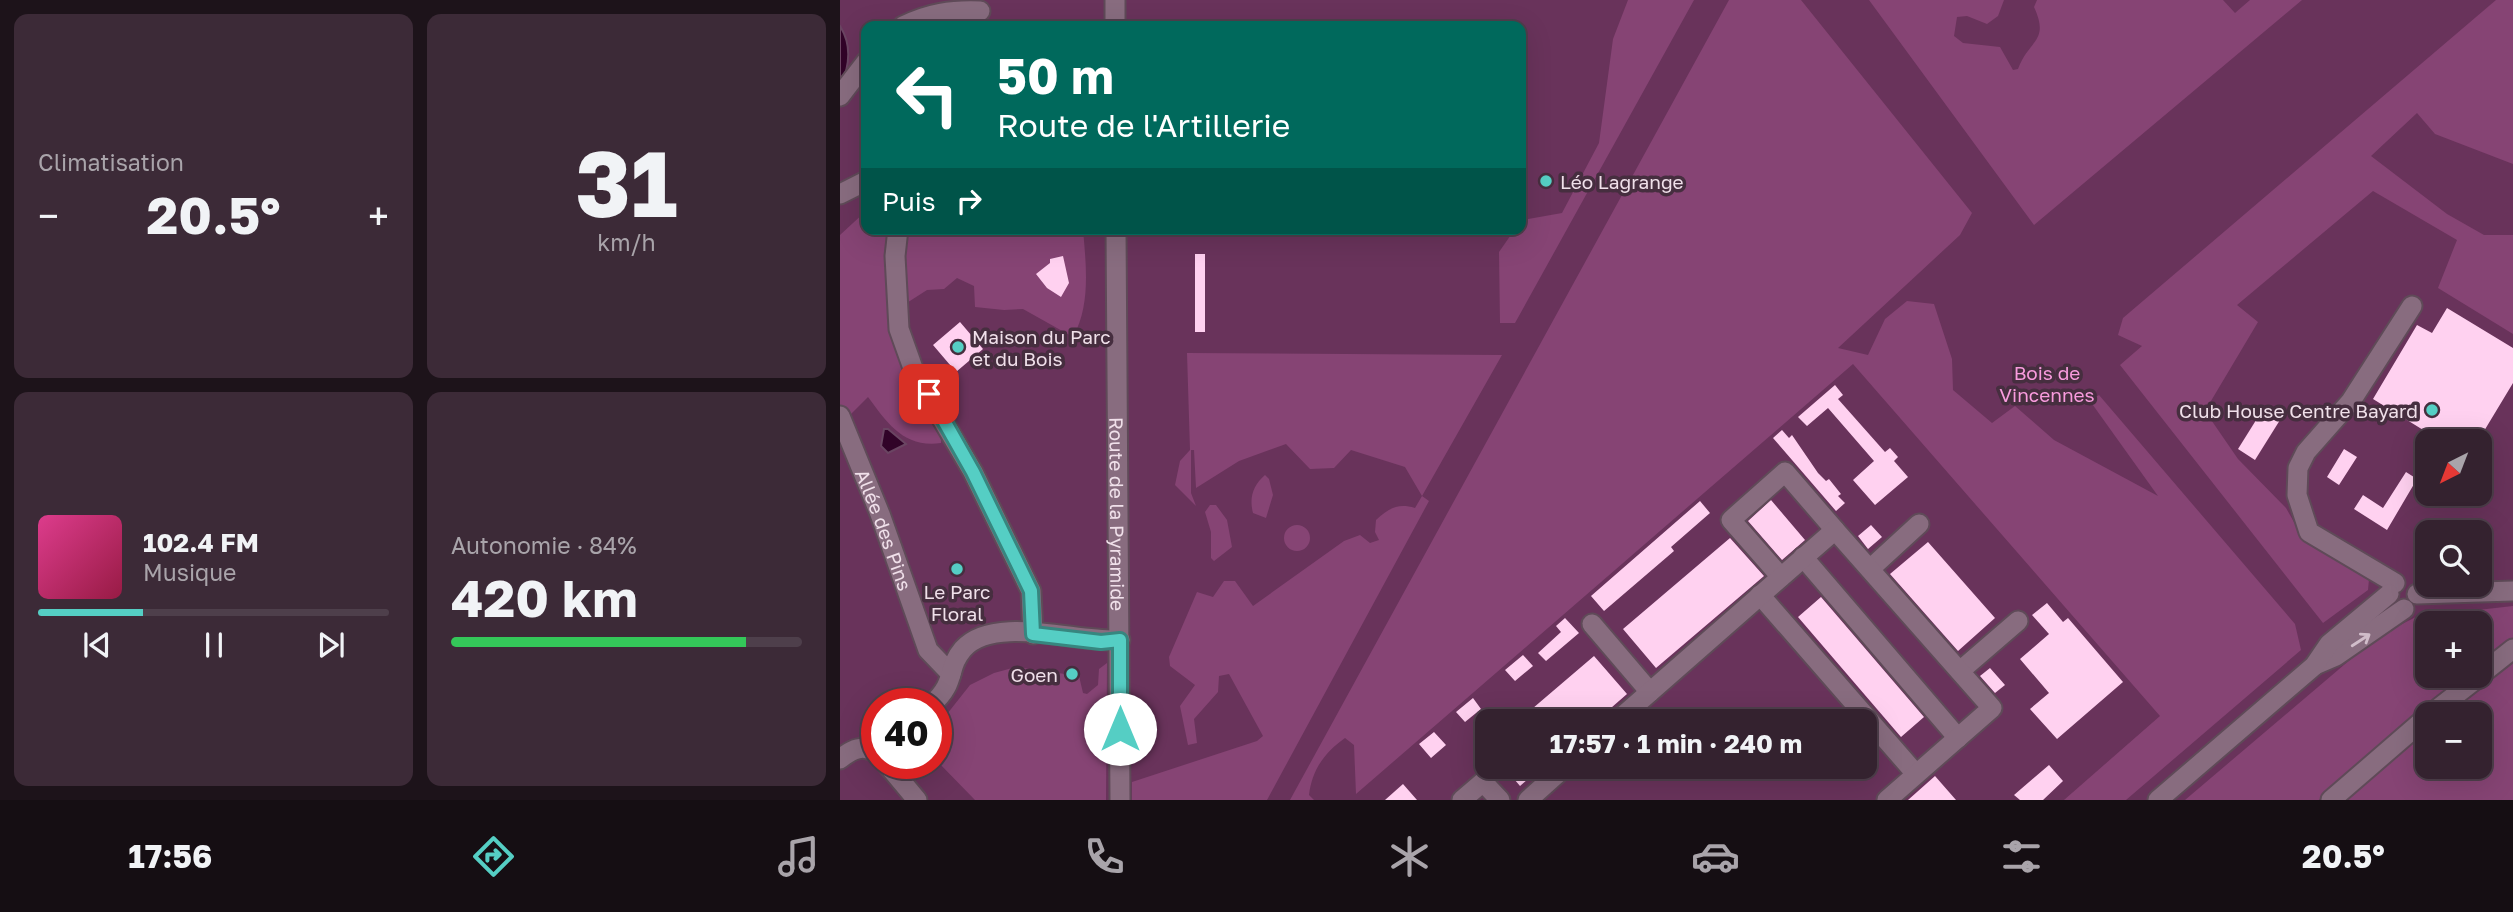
<!DOCTYPE html>
<html lang="fr">
<head>
<meta charset="utf-8">
<style>
  :root { --surface:#34222f; --page:#3c2a37; --text:#f1f3f6; --muted:#a9a4aa; --line:#4e3f4b; --accent:#55cec4 }
  body { margin:0; font-family:"Golos Text",sans-serif; background:var(--page); color:var(--text); height:100vh; display:flex; flex-direction:column; font-size:26px; white-space:nowrap }
  * { box-sizing:border-box; margin:0 }
  p { font-size:23px; color:var(--muted) }
  .icon { flex:none; width:38px; height:38px; fill:none; stroke:currentColor; stroke-width:2; stroke-linecap:round; stroke-linejoin:round }
  .map { position:relative; flex:1; overflow:hidden }
  .drawer { display:flex; flex-direction:column; gap:14px; padding:14px; background:#1d131a; width:840px }
  .drawer>* { flex:none }
  .hud { position:absolute; left:21px; top:21px; width:665px; height:214px; border-radius:14px; box-shadow:0 7px 28px #0002,0 0 0 2px var(--line); background:#00695c; color:#fff; overflow:hidden }
  .needle { width:46px; rotate:222deg }
  .buttons { position:absolute; left:1575px; top:429px; display:grid; gap:14px }
  .buttons a { display:grid; place-items:center; width:77px; height:77px; border-radius:14px; background:var(--surface); box-shadow:0 7px 28px #0002,0 0 0 2px var(--line); font-size:35px }
  .speed { position:absolute; left:21px; top:688px; display:flex; gap:14px; font-size:35px; font-weight:700; text-align:center }
  .speed>* { display:grid; place-content:center; width:91px; height:91px; border-radius:50%; background:var(--surface); box-shadow:0 7px 28px #0002,0 0 0 2px var(--line); line-height:1 }
  .speed .limit { border:10px solid #d22; background:#fff; color:#111 }
  .pin { position:absolute; display:grid; place-items:center; width:60px; height:60px; color:#fff; margin:-30px; border-radius:14px; box-shadow:0 4px 10px #0006 }
  .me { position:absolute; width:77px; margin:-38px; rotate:0deg; stroke-linejoin:round; filter:drop-shadow(0 0 5px #0008) }
  .turn { display:flex; align-items:center; gap:24px; height:147px; padding:0 21px; font-size:32px }
  .turn .icon { width:91px; height:91px; stroke-width:2.5 }
  .turn b { display:block; font-size:49px; line-height:60px }
  .then { display:flex; align-items:center; height:66px; padding:0 21px; background:#0003; gap:14px; font-size:26px }
  .big { font-size:52px; font-weight:700; line-height:1.1 }
  .drawer .tile { flex:1; display:flex; flex-direction:column; justify-content:center; gap:10px; min-width:0; padding:0 24px; border-radius:14px; background:var(--page) }
  .drawer .dial { align-items:center; gap:0 }
  .dial b { font-size:91px; line-height:1 }
  .song { display:flex; align-items:center; gap:21px }
  .cover { width:84px; height:84px; border-radius:10px; background:linear-gradient(135deg,hsl(330 70% 55%),hsl(340 70% 35%)) }
  .played { height:7px; border-radius:4px; background:linear-gradient(90deg,var(--accent) 30%,var(--line) 30%) }
  .keys { display:flex; justify-content:space-around; direction:ltr }
  .heat { display:flex; justify-content:space-between; align-items:center; font-size:38px; direction:ltr }
  .charge { height:10px; border-radius:5px; background:linear-gradient(90deg,#34c759 84%,var(--line) 0) }
  .drawer .tiles { flex:1; display:grid; gap:14px; grid-template-columns:repeat(2,1fr) }
  .trip { position:absolute; left:635px; top:709px; width:402px; height:70px; border-radius:14px; background:var(--surface); box-shadow:0 7px 28px #0002,0 0 0 2px var(--line); font-weight:700; line-height:70px; text-align:center }
  .tab-bar { display:flex; height:112px; justify-content:space-around; align-items:center; background:#150e13; color:var(--muted) }
  .tab-bar .icon { width:49px; height:49px }
  .tab-bar .active { color:var(--accent) }
  .tab-bar b { font-size:32px; color:var(--text) }
  main { display:flex; flex:1; min-height:0 }
  .map>svg:first-child { display:block }
  .green { fill:#69335b; fill-rule:evenodd }
  .forest { fill:#864474 }
  .water { fill:#310328; stroke:#6a4562; stroke-width:2 }
  .building { fill:#ffd1f0 }
  .lines { fill:none; stroke-linecap:round; stroke-linejoin:round }
  .minor-casing { stroke:#5f4a58; stroke-width:23 }
  .minor { stroke:#886c7f; stroke-width:19 }
  .oneway { stroke:#d1bdca }
  .route-casing { stroke:#37867f; stroke-width:18 }
  .route { stroke:#55cec4; stroke-width:12 }
  .poi-dot { fill:#55cec4; stroke:#462e3f; stroke-width:2.5 }
  .labels { text-anchor:middle; dominant-baseline:central; stroke-width:7; stroke-linejoin:round; paint-order:stroke }
  .poi-label { font-size:19px; fill:#f0e0ea; stroke:#462e3f; text-anchor:start }
  .park-label { font-size:19px; fill:#f99bde; stroke:#462e3f }
  .street-label { font-size:19px; fill:#f0e0ea; stroke:#462e3f }
</style>
</head>
<body>
<main>
<section class="drawer">
<div class="tiles">
<div class="tile"><p>Climatisation</p>
<div class="heat"><a>−</a><b class="big">20.5°</b><a>+</a></div>
</div>
<div class="tile dial"><b>31</b><p>km/h</p></div>
<div class="tile">
<div class="song"><i class="cover"></i><div><b>102.4 FM</b><p>Musique</p></div></div>
<div class="played"></div>
<div class="keys"><svg class="icon" aria-label="previous" viewBox="0 0 24 24"><path d="M18 5L8 12l10 7zM5 5v14"/></svg><svg class="icon" aria-label="pause" viewBox="0 0 24 24"><path d="M8 5v14M16 5v14"/></svg><svg class="icon" aria-label="next" viewBox="0 0 24 24"><path d="M6 5l10 7-10 7zM19 5v14"/></svg></div>
</div>
<div class="tile"><p>Autonomie · 84%</p><b class="big">420 km</b><div class="charge"></div></div>
</div>
</section>
<div class="map">
<svg width="1673" height="800" viewBox="0 0 1673 800">
  <rect width="100%" height="100%" fill="#462e3f"/>
  <path class="green" d="M0,0H1673V800H0ZM26,26H681V229H26ZM1587,441H1640V494H1587ZM1587,532H1640V584H1587ZM1587,623H1640V676H1587ZM37,704H96V763H37ZM1587,714H1640V766H1587ZM648,721H1026V766H648Z"/>
  <path class="forest" d="M788,0H854L675,323H660L659,252L675,229H681L682,220L722,213L759,143L773,39Z
    M889,0H961L1132,213L1120,235L998,348L1028,355L1045,319L1067,301L1094,304L1112,359L1113,390L1152,423L1175,406L1214,440L1318,496L1250,401L1259,395L1455,624L1461,650L1286,800H1224L1320,716L1013,364L516,794L514,745L505,738C484,753 472,770 469,795L474,800H450Z
    M1029,0H1164L1158,16L1147,24L1127,16L1117,17L1114,36L1123,43L1160,47L1173,70L1178,69C1189,39 1210,42 1194,7L1197,0H1383L1395,13L1410,0H1462L1194,225Z
    M1656,0H1673V164L1595,134L1577,113L1531,156L1607,214L1644,235H1673V334L1598,288L1617,240L1533,191L1397,305L1418,322L1365,411L1398,459L1446,508L1463,538L1529,579L1528,590L1483,623L1280,365L1302,346L1278,335L1283,318Z
    M26,211V229H185L190,236L243,229C246,265 251,305 233,337L183,309L164,310L135,307L134,286L117,278L104,289L87,290L48,315L59,352L103,425L101,443C64,448 48,424 28,397L0,425V235Z
    M347,353L662,355L582,496L589,501L427,800H292V782L417,741L423,736L389,674L379,676L378,692L354,719L357,743L348,745L340,706L355,685L330,666L329,657L357,592L373,597L384,581H395L413,606L504,541L520,535L530,543L539,540L535,532L536,520C549,508 558,503 575,508L582,496L565,467L511,450L494,468L470,469L446,444L399,461L356,488L354,450H351V493L356,506L335,485L340,461L350,450Z
    M425,475L429,479L433,495L426,518L413,513C409,498 413,485 425,475Z
    M370,505H376L387,520L392,547L374,561L371,558V532L365,512Z
    M444 538a13 13 0 1 1 26 0a13 13 0 1 1-26 0Z
    M1673,606V638L1640,665V623H1587V676H1627L1545,741L1479,800H1345L1538,636L1576,617Z
    M1673,661V800H1505L1587,727V766H1640V714H1604Z
    M267,663L266,800H135L96,760V728L130,685L154,673L176,667L239,676L243,693L247,694L258,685L259,669Z"/>
  <path class="water" d="M0,26C13,46 9,68 0,88Z
    M44,429H48L66,444L48,453L41,446Z"/>
  <path class="building" d="M355,254H365V332H355Z
    M223,256L229,283L221,297L207,288L196,274L210,263V259Z
    M1607,308L1673,348V383L1638,441H1601L1533,399L1577,325L1592,333Z
    M120,322L143,349L116,372L93,345Z
    M995,385L1003,395L998,399L1045,452L1050,448L1058,457L1054,461L1068,477L1035,505L1013,480L1034,461L988,408L967,426L958,417Z
    M1423,409L1440,420L1415,460L1398,449Z
    M942,430L949,438L952,435L978,473L986,481L989,479L1001,494L998,496L1005,503L996,511L933,438Z
    M1504,449L1517,457L1499,485L1487,477Z
    M1566,472L1577,479L1547,530L1514,509L1523,495L1543,508Z
    M931,500L965,540L942,560L908,521Z
    M860,501L870,513L831,547L834,551L764,611L751,596Z
    M1031,525L1042,537L1028,549L1018,536Z
    M890,538L924,576L816,668L783,629Z
    M1088,542L1155,618L1118,651L1050,574Z
    M981,597L1084,717L1061,737L958,617Z
    M1207,603L1223,622L1228,618L1283,682L1217,739L1190,709L1209,693L1180,659L1209,634L1192,615Z
    M725,618L739,633L706,661L698,653L721,632L716,626Z
    M683,655L693,666L675,681L665,670Z
    M754,656L787,694L756,721H678Z
    M1150,668L1165,685L1155,693L1140,676Z
    M633,698L641,709L625,722L616,712Z
    M594,732L606,745L591,758L579,744Z
    M1209,765L1223,781L1203,800H1180L1174,795Z
    M663,766H703L680,786Z
    M1095,776L1116,800H1068Z
    M563,784L577,800H545Z"/>
  <g class="lines">
    <g class="minor-casing">
      <g id="minor">
        <path d="M275,0V26"/>
        <path d="M63,26C89,13 111,10 140,11"/>
        <path d="M0,96L26,62"/>
        <path d="M0,194L26,181"/>
        <path d="M58,229L55,256L59,329L74,371L133,472L191,591L193,634"/>
        <path id="s1" d="M276,229L280,800"/>
        <path id="s2" d="M0,416L40,514L88,650L111,674"/>
        <path d="M963,557L1118,738"/>
        <path d="M1030,569L1079,524"/>
        <path d="M941,577L891,520L945,472L995,530"/>
        <path d="M1555,583L1469,532L1457,495L1458,468L1466,452L1511,401L1572,306"/>
        <path d="M1577,594L1673,591"/>
        <path d="M920,595L1076,774"/>
        <path d="M752,624L810,692"/>
        <path d="M1475,665L1496,656L1564,609"/>
        <path d="M1120,671L1178,621"/>
        <path d="M1640,675L1673,649"/>
        <path d="M92,704C117,682 106,669 123,649C154,614 238,643 280,640"/>
        <path d="M1591,714L1640,676"/>
        <path d="M777,721L995,530L1152,708L1047,800"/>
        <path d="M0,759C12,749 23,744 37,753"/>
        <path d="M46,763L77,800"/>
        <path d="M622,800L643,782L660,800"/>
        <path d="M688,800L726,766"/>
        <path d="M1318,800L1474,666L1489,644L1549,594"/>
        <path d="M1491,800L1587,717"/>
      </g>
    </g>
    <use href="#minor" class="minor"/>
  </g>
  <defs><path id="oneway-shaft" d="M-6 0H5M1.5-3L5.5 0L1.5 3" fill="none" stroke-width="1.6" stroke-linecap="round" stroke-linejoin="round" transform="scale(1.75)"/></defs>
  <use class="oneway" href="#oneway-shaft" transform="translate(1521 640) rotate(-33)"/>
  <g class="lines">
    <g class="route-casing">
      <path id="route" d="M89,394L133,472L191,591L193,634L261,642L280,640V729"/>
    </g>
    <use href="#route" class="route"/>
  </g>
  <g class="poi-dot">
    <circle cx="706" cy="181" r="7"/>
    <circle cx="118" cy="347" r="7"/>
    <circle cx="1592" cy="410" r="7"/>
    <circle cx="117" cy="569" r="7"/>
    <circle cx="232" cy="674" r="7"/>
  </g>
  <g class="labels">
    <g class="poi-label">
      <text x="720" y="181">Léo Lagrange</text>
      <text x="132" y="336">Maison du Parc<tspan x="132" dy="22">et du Bois</tspan></text>
      <text x="1578" y="410" text-anchor="end">Club House Centre Bayard</text>
      <text x="117" y="591" text-anchor="middle">Le Parc<tspan x="117" dy="22">Floral</tspan></text>
      <text x="218" y="674" text-anchor="end">Goen</text>
    </g>
    <g class="park-label">
      <text x="1207" y="372">Bois de<tspan x="1207" dy="22">Vincennes</tspan></text>
    </g>
    <g class="street-label">
      <text stroke="none"><textPath href="#s1" startOffset="285">Route de la Pyramide</textPath></text>
      <text stroke="none"><textPath href="#s2" startOffset="122">Allée des Pins</textPath></text>
    </g>
  </g>
</svg>
<div class="buttons">
<a><svg class="needle" viewBox="-14 -14 28 28"><path d="M0-13l5 13h-10z" fill="#e53935"/><path d="M0 13l5-13h-10z" fill="#a9a4aa"/></svg></a>
<a><svg class="icon" aria-label="search" viewBox="0 0 24 24"><circle cx="10" cy="10" r="6"/><path d="M15 15l6 6"/></svg></a>
<a>+</a>
<a>−</a>
</div>
<div class="speed"><div class="limit">40</div></div>
<div class="pin" style="left:89px;top:394px;background:#d93025"><svg class="icon" aria-label="arrive" viewBox="0 0 24 24"><path d="M6 21V4h12l-3 4 3 4H6"/></svg></div>
<svg class="me" style="left:280px;top:729px" viewBox="-20 -20 40 40"><circle r="19" fill="#fff"/><path d="M0-13L10 11 0 6-10 11z" fill="#55cec4"/></svg>
<div class="trip">17:57 · 1 min · 240 m</div>
<div class="hud">
<div class="turn"><svg class="icon" aria-label="left" viewBox="0 0 24 24"><path d="M17 20v-9H6M10 6l-5 5 5 5"/></svg><div><b>50 m</b>Route de l'Artillerie</div></div>
<div class="then">Puis<svg class="icon" aria-label="right" viewBox="0 0 24 24"><path d="M7 20v-9h11M14 6l5 5-5 5"/></svg></div>
</div>
</div>
</main>
<nav class="tab-bar">
<b>17:56</b>
<svg class="icon active" aria-label="directions" viewBox="0 0 24 24"><path d="M12 3l9 9-9 9-9-9zM9 14v-3h6M13 9l2 2-2 2"/></svg>
<svg class="icon" aria-label="music" viewBox="0 0 24 24"><path d="M9 18V5l10-2v13"/><circle cx="6" cy="18" r="3"/><circle cx="16" cy="16" r="3"/></svg>
<svg class="icon" aria-label="phone" viewBox="0 0 24 24"><path d="M5 4h4l2 5-3 2q2 4 5 5l2-3 5 2v4C11 20 4 13 5 4z"/></svg>
<svg class="icon" aria-label="climate" viewBox="0 0 24 24"><path d="M12 3v18M4 7l16 10M4 17L20 7"/></svg>
<svg class="icon" aria-label="car" viewBox="0 0 24 24"><path d="M5 17H2v-5l4-1 3-4h7l3 4 3 1v5h-3M9 17h6M6 11h13"/><circle cx="7" cy="17" r="2"/><circle cx="17" cy="17" r="2"/></svg>
<svg class="icon" aria-label="filters" viewBox="0 0 24 24"><path d="M4 7h16M4 17h16"/><circle cx="9" cy="7" r="2"/><circle cx="15" cy="17" r="2"/></svg>
<b>20.5°</b>
</nav>
</body>
</html>
